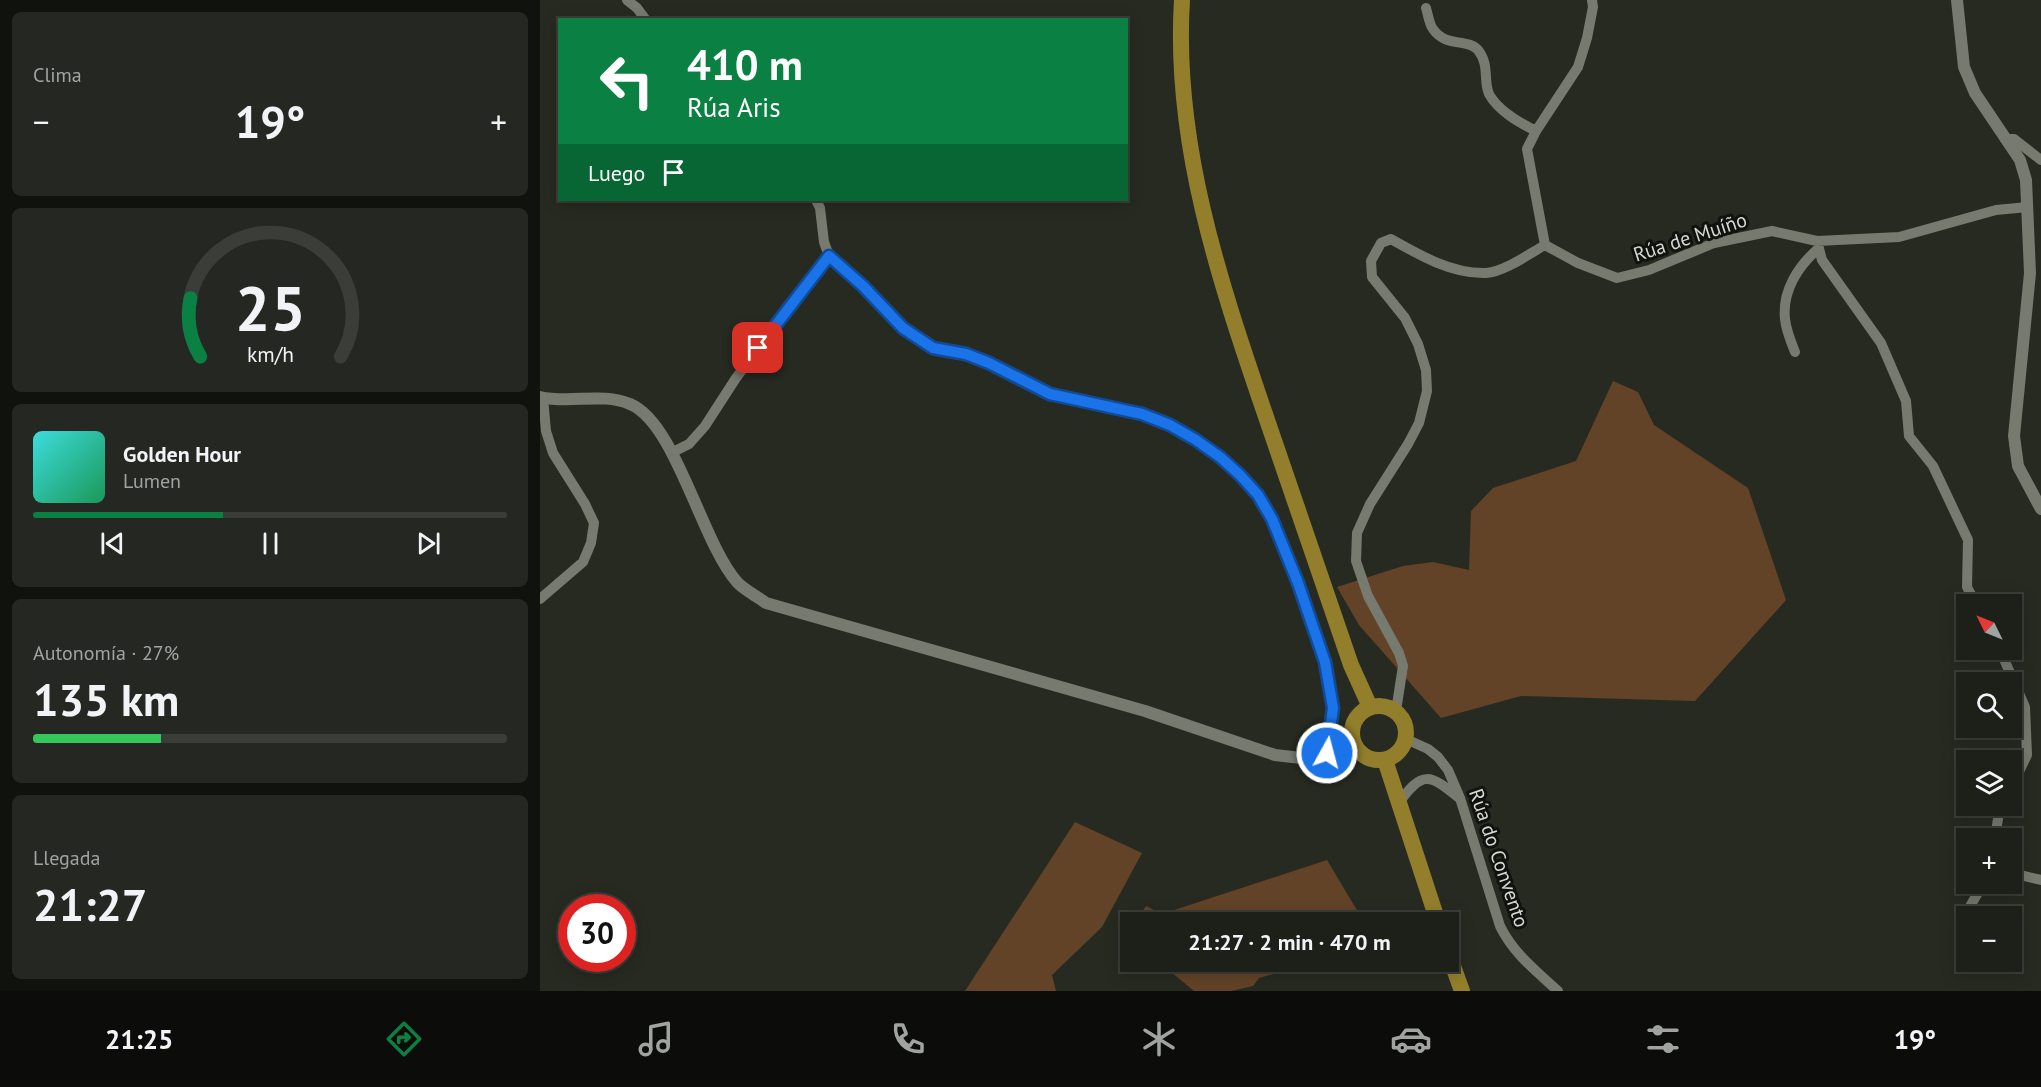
<!DOCTYPE html>
<html lang="es">
<head>
<meta charset="utf-8">
<style>
  :root { --surface:#1d2019; --page:#252822; --text:#f1f3f6; --muted:#a0a3a2; --line:#3b3e38; --accent:#0b8043 }
  body { margin:0; font-family:"PT Sans",sans-serif; background:var(--page); color:var(--text); height:100vh; display:flex; flex-direction:column; font-size:22px; white-space:nowrap }
  * { box-sizing:border-box; margin:0 }
  p { font-size:20px; color:var(--muted) }
  .icon { flex:none; width:33px; height:33px; fill:none; stroke:currentColor; stroke-width:2; stroke-linecap:round; stroke-linejoin:round }
  .map { position:relative; flex:1; overflow:hidden }
  .panel { display:flex; flex-direction:column; gap:12px; padding:12px; background:#10120e; width:540px }
  .panel>* { flex:none }
  .top-card { position:absolute; left:18px; top:18px; width:570px; height:183px; border-radius:0px; box-shadow:0 3px 15px #0003,0 0 0 2px var(--line); background:#0b8043; color:#fff; overflow:hidden }
  .needle { width:39px; rotate:313deg }
  .fabs { position:absolute; left:1416px; top:594px; display:grid; gap:12px }
  .fabs a { display:grid; place-items:center; width:66px; height:66px; border-radius:0px; background:var(--surface); box-shadow:0 3px 15px #0003,0 0 0 2px var(--line); font-size:30px }
  .speed { position:absolute; left:18px; top:894px; display:flex; gap:12px; font-size:30px; font-weight:700; text-align:center }
  .speed>* { display:grid; place-content:center; width:78px; height:78px; border-radius:50%; background:var(--surface); box-shadow:0 3px 15px #0003,0 0 0 2px var(--line); line-height:1 }
  .speed .limit { border:9px solid #d22; background:#fff; color:#111 }
  .pin { position:absolute; display:grid; place-items:center; width:51px; height:51px; color:#fff; margin:-26px; border-radius:12px; box-shadow:0 3px 9px #0006 }
  .me { position:absolute; width:66px; margin:-33px; rotate:7deg; stroke-linejoin:round; filter:drop-shadow(0 0 4px #0008) }
  .turn { display:flex; align-items:center; gap:21px; height:126px; padding:0 30px; font-size:27px }
  .turn .icon { width:78px; height:78px; stroke-width:2.5 }
  .turn b { display:block; font-size:42px; line-height:51px }
  .then { display:flex; align-items:center; height:57px; padding:0 30px; background:#0003; gap:12px; font-size:22px }
  .big { font-size:45px; font-weight:600; line-height:1.1 }
  .panel .widget { flex:1; display:flex; flex-direction:column; justify-content:center; gap:9px; min-width:0; padding:0 21px; border-radius:9px; background:var(--page) }
  .panel .dial { align-items:center; gap:0 }
  .dial svg { height:156px; overflow:visible; fill:none; stroke:var(--line); stroke-width:7; stroke-linecap:round; text-anchor:middle }
  .dial text { fill:var(--text); stroke:none }
  .song { display:flex; align-items:center; gap:18px }
  .cover { width:72px; height:72px; border-radius:9px; background:linear-gradient(135deg,hsl(180 70% 55%),hsl(150 70% 35%)) }
  .played { height:6px; border-radius:3px; background:linear-gradient(90deg,var(--accent) 40%,var(--line) 40%) }
  .keys { display:flex; justify-content:space-around; direction:ltr }
  .heat { display:flex; justify-content:space-between; align-items:center; font-size:33px; direction:ltr }
  .charge { height:9px; border-radius:4px; background:linear-gradient(90deg,#34c759 27%,var(--line) 0) }
  .trip { position:absolute; left:580px; top:912px; width:339px; height:60px; border-radius:0px; background:var(--surface); box-shadow:0 3px 15px #0003,0 0 0 2px var(--line); font-weight:600; line-height:60px; text-align:center }
  .tabs { display:flex; height:96px; justify-content:space-around; align-items:center; background:#0c0d0a; color:var(--muted) }
  .tabs .icon { width:42px; height:42px }
  .tabs .active { color:var(--accent) }
  .tabs b { font-size:27px; color:var(--text) }
  main { display:flex; flex:1; min-height:0 }
  .map>svg:first-child { display:block }
  .green { fill:#624327 }
  .lines { fill:none; stroke-linecap:round; stroke-linejoin:round }
  .minor { stroke:#767a6f; stroke-width:10 }
  .tertiary { stroke:#767a6f; stroke-width:12 }
  .trunk { stroke:#937f2b; stroke-width:16 }
  .route-casing { stroke:#114b97; stroke-width:15 }
  .route { stroke:#1a73e8; stroke-width:10 }
  .labels { text-anchor:middle; dominant-baseline:central; stroke-width:6; stroke-linejoin:round; paint-order:stroke }
  .street-label { font-size:20px; fill:#d6d9d2; stroke:#11120e }
</style>
</head>
<body>
<main>
<section class="panel">
<div class="widget"><p>Clima</p>
<div class="heat"><a>−</a><b class="big">19°</b><a>+</a></div>
</div>
<div class="widget dial"><svg viewBox="0 0 100 80">
<path d="M14 69A42 42 0 1 1 86 69"/>
<path d="M14 69A42 42 0 0 1 9 39" stroke="#0b8043"/>
<text x="50" y="56" font-size="32" font-weight="700">25</text>
<text x="50" y="72" font-size="11">km/h</text>
</svg></div>
<div class="widget">
<div class="song"><i class="cover"></i><div><b>Golden Hour</b><p>Lumen</p></div></div>
<div class="played"></div>
<div class="keys"><svg class="icon" aria-label="previous" viewBox="0 0 24 24"><path d="M18 5L8 12l10 7zM5 5v14"/></svg><svg class="icon" aria-label="pause" viewBox="0 0 24 24"><path d="M8 5v14M16 5v14"/></svg><svg class="icon" aria-label="next" viewBox="0 0 24 24"><path d="M6 5l10 7-10 7zM19 5v14"/></svg></div>
</div>
<div class="widget"><p>Autonomía · 27%</p><b class="big">135 km</b><div class="charge"></div></div>
<div class="widget"><p>Llegada</p><b class="big">21:27</b></div>
</section>
<div class="map">
<svg width="1501" height="991" viewBox="0 0 1501 991">
  <rect width="100%" height="100%" fill="#272a21"/>
  <path class="green" d="M1073,381L1098,392L1114,425L1208,488L1246,600L1155,701L981,696L901,718L819,625L797,587L863,566L893,562L929,570L931,511L953,488L1036,461Z
    M535,822L602,853L562,927L512,975L516,991H425Z
    M787,860L824,922H595L606,906L622,914Z
    M619,962H776L719,978L713,986L691,991H654Z"/>
  <g class="lines">
    <path class="minor" d="M87,0L97,8L106,20
      M886,8C888,14 889,24 893,29C906,48 928,38 938,50C950,65 943,81 949,94C958,111 980,123 996,131
      M1465,139H1474L1501,160
      M276,200L280,208L284,242L289,256L323,286L363,328L393,348L426,354L449,363L510,394L602,414L630,425L656,440L700,475L718,495L732,519L758,583L785,662L793,708L787,753
      M1277,241L1282,260L1341,343L1366,401L1369,436L1393,466L1428,540L1427,587L1436,604
      M1005,245L1038,263L1077,278L1109,270L1174,243L1232,231L1277,241L1359,237L1456,210L1488,207
      M1005,245L987,149L996,131L1038,67L1047,38L1053,7L1052,0
      M1255,352C1251,342 1246,330 1245,319C1242,291 1258,266 1279,248
      M131,453L149,444L165,426L196,378L289,256
      M0,599L43,562L51,543L54,523L45,504L13,453L6,431L3,398
      M1460,650L1485,707L1487,755L1472,786
      M856,711L863,666L859,653L828,596L816,561L817,533L830,504L868,444L879,423L887,391L886,370L878,344L865,318L832,277L831,261L841,243L851,239C879,255 912,274 946,273C964,272 989,254 1005,245
      M866,739L888,749L898,757L908,770L920,798L960,926C973,953 996,971 1018,991
      M859,803C882,770 890,774 919,798
      M1455,838L1460,806
      M1472,873L1501,880
      M1428,910L1443,884"/>
    <path class="tertiary" d="M1417,0L1424,67L1435,93L1480,160L1486,180L1490,273L1474,436L1478,466L1501,509
      M0,397C30,404 62,392 90,404C136,423 161,541 197,582C204,590 217,596 226,603L605,711L735,755L761,758L815,745"/>
    <path class="trunk" d="M642,0C633,142 679,279 724,411C753,496 782,580 811,665L830,707
      M812 733a27 27 0 1 1 54 0a27 27 0 1 1-54 0Z
      M845,760L898,922
      M909,955L922,991"/>
  </g>
  <g class="lines">
    <g class="route-casing">
      <path id="route" d="M218,348L289,256L323,286L363,328L393,348L426,354L449,363L510,394L602,414L630,425L656,440L680,457L700,475L718,495L732,519L758,583L785,662L793,708L787,753"/>
    </g>
    <use href="#route" class="route"/>
  </g>
  <g class="labels">
    <g class="street-label">
      <text transform="translate(1150 237) rotate(-18)">Rúa de Muíño</text>
      <text transform="translate(959 858) rotate(71)">Rúa do Convento</text>
    </g>
  </g>
</svg>
<div class="fabs">
<a><svg class="needle" viewBox="-14 -14 28 28"><path d="M0-13l5 13h-10z" fill="#e53935"/><path d="M0 13l5-13h-10z" fill="#a0a3a2"/></svg></a>
<a><svg class="icon" aria-label="search" viewBox="0 0 24 24"><circle cx="10" cy="10" r="6"/><path d="M15 15l6 6"/></svg></a>
<a><svg class="icon" aria-label="layers" viewBox="0 0 24 24"><path d="M12 4l9 5-9 5-9-5zM3 14l9 5 9-5"/></svg></a>
<a>+</a>
<a>−</a>
</div>
<div class="speed"><div class="limit">30</div></div>
<div class="pin" style="left:218px;top:348px;background:#d93025"><svg class="icon" aria-label="arrive" viewBox="0 0 24 24"><path d="M6 21V4h12l-3 4 3 4H6"/></svg></div>
<svg class="me" style="left:787px;top:753px" viewBox="-20 -20 40 40"><circle r="17" fill="#1a73e8" stroke="#fff" stroke-width="3"/><path d="M0-11L8 9 0 5-8 9z" fill="#fff"/></svg>
<div class="trip">21:27 · 2 min · 470 m</div>
<div class="top-card">
<div class="turn"><svg class="icon" aria-label="left" viewBox="0 0 24 24"><path d="M17 20v-9H6M10 6l-5 5 5 5"/></svg><div><b>410 m</b>Rúa Aris</div></div>
<div class="then">Luego<svg class="icon" aria-label="arrive" viewBox="0 0 24 24"><path d="M6 21V4h12l-3 4 3 4H6"/></svg></div>
</div>
</div>
</main>
<nav class="tabs">
<b>21:25</b>
<svg class="icon active" aria-label="directions" viewBox="0 0 24 24"><path d="M12 3l9 9-9 9-9-9zM9 14v-3h6M13 9l2 2-2 2"/></svg>
<svg class="icon" aria-label="music" viewBox="0 0 24 24"><path d="M9 18V5l10-2v13"/><circle cx="6" cy="18" r="3"/><circle cx="16" cy="16" r="3"/></svg>
<svg class="icon" aria-label="phone" viewBox="0 0 24 24"><path d="M5 4h4l2 5-3 2q2 4 5 5l2-3 5 2v4C11 20 4 13 5 4z"/></svg>
<svg class="icon" aria-label="climate" viewBox="0 0 24 24"><path d="M12 3v18M4 7l16 10M4 17L20 7"/></svg>
<svg class="icon" aria-label="car" viewBox="0 0 24 24"><path d="M5 17H2v-5l4-1 3-4h7l3 4 3 1v5h-3M9 17h6M6 11h13"/><circle cx="7" cy="17" r="2"/><circle cx="17" cy="17" r="2"/></svg>
<svg class="icon" aria-label="filters" viewBox="0 0 24 24"><path d="M4 7h16M4 17h16"/><circle cx="9" cy="7" r="2"/><circle cx="15" cy="17" r="2"/></svg>
<b>19°</b>
</nav>
</body>
</html>
